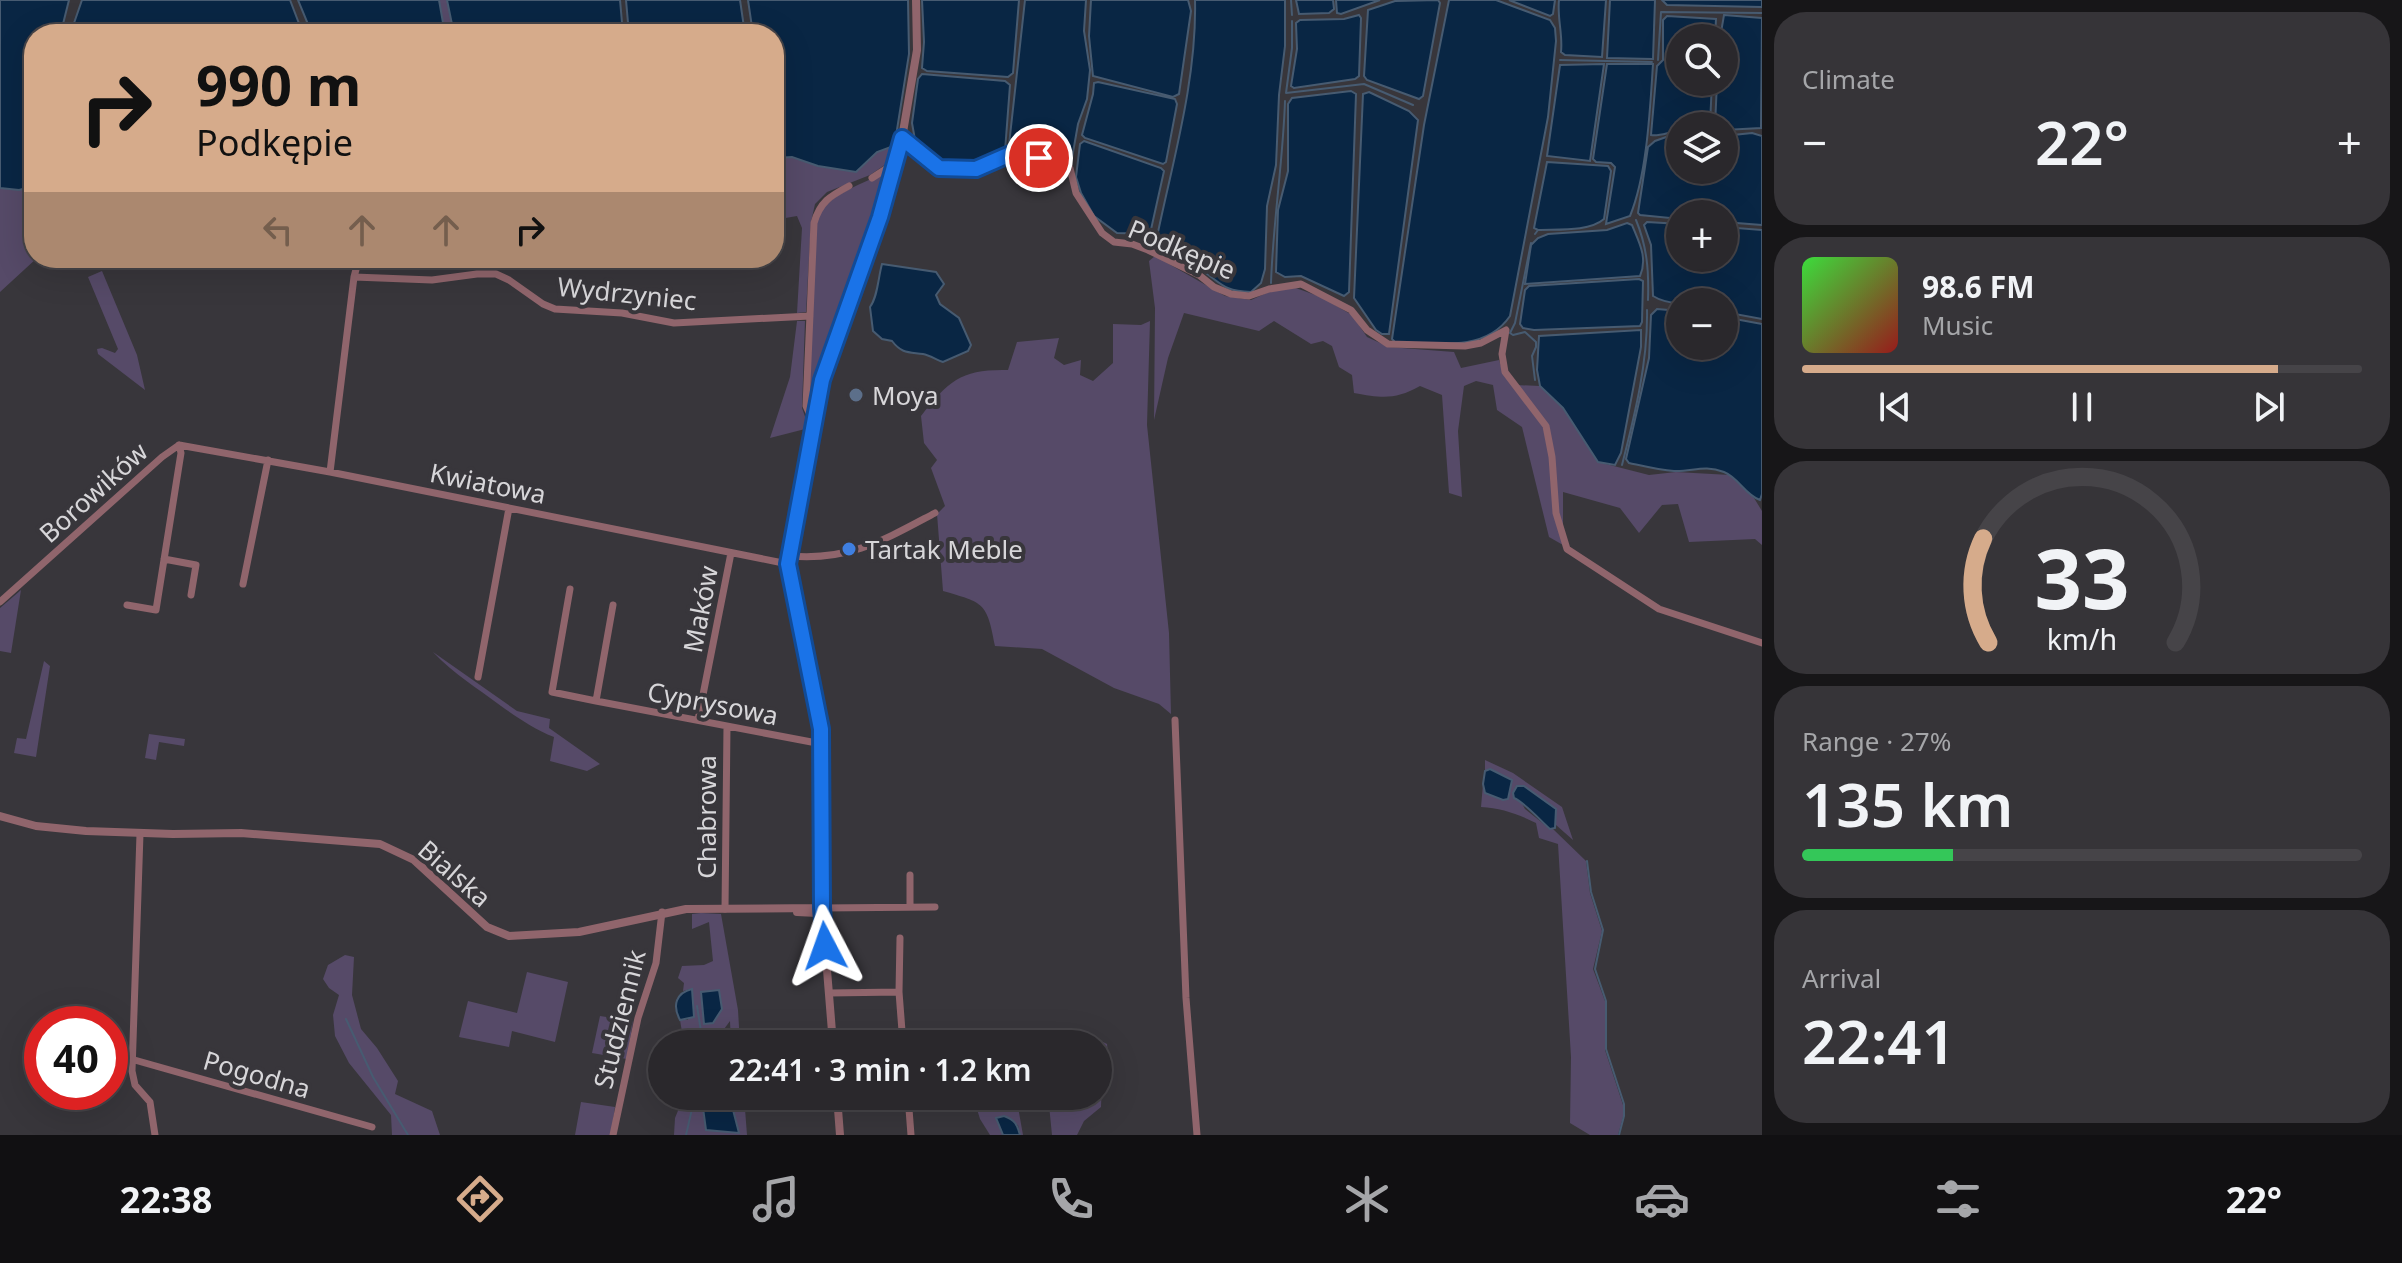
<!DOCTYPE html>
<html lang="en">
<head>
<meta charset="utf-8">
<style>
  :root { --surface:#2a282c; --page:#363438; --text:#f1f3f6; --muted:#a5a6a9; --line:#464448; --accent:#d6ab8b }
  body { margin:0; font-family:"Noto Sans",sans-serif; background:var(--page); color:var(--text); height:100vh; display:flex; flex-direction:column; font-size:30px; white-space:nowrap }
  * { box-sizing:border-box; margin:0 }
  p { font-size:26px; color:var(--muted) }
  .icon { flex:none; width:44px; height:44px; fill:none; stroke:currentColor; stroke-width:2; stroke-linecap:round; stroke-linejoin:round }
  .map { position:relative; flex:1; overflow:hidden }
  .drawer { display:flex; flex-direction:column; gap:12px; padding:12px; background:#171618; width:640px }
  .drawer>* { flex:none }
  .top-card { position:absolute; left:24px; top:24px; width:760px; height:244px; border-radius:32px; box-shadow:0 8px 32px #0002,0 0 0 2px var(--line); background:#d6ab8b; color:#111; overflow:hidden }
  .fabs { position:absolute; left:1666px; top:24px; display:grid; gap:16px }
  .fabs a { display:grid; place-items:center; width:72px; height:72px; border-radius:50%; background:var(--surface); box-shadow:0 8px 32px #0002,0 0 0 2px var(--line); font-size:40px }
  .speed { position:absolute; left:24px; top:1006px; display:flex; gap:16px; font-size:40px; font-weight:700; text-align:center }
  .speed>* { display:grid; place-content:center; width:104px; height:104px; border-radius:50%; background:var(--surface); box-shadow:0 8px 32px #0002,0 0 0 2px var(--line); line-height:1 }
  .speed .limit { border:12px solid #d22; background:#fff; color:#111 }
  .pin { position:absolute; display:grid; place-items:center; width:68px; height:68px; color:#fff; margin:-34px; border:4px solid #fff; border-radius:50%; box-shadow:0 2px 8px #0007 }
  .me { position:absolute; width:88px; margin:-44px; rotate:356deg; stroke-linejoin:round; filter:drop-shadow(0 0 6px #0008) }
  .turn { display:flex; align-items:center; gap:28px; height:168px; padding:0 40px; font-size:36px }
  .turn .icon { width:104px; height:104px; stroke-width:2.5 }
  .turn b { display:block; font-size:56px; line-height:68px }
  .lanes { display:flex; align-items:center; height:76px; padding:0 40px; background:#0003; justify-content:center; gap:40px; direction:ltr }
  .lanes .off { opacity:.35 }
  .big { font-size:60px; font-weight:600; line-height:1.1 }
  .drawer .widget { flex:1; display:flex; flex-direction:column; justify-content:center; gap:12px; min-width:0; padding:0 28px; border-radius:32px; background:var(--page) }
  .drawer .dial { align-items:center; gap:0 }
  .dial svg { height:208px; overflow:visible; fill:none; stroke:var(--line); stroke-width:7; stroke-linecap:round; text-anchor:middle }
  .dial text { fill:var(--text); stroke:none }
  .song { display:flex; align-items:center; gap:24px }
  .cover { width:96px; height:96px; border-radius:12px; background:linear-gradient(135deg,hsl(120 70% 55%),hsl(0 70% 35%)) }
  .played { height:8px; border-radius:4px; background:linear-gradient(90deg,var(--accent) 85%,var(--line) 85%) }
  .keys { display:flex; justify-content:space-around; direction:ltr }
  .heat { display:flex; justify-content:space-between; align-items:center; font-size:44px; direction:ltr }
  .charge { height:12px; border-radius:6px; background:linear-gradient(90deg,#34c759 27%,var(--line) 0) }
  .trip { position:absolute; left:648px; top:1030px; width:464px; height:80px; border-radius:40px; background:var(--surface); box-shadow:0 8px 32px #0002,0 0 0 2px var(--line); font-weight:600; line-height:80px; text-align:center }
  .tab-bar { display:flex; height:128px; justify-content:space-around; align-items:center; background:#111012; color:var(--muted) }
  .tab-bar .icon { width:56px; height:56px }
  .tab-bar .selected { color:var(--accent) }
  .tab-bar b { font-size:36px; color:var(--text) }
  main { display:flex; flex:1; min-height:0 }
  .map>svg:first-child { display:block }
  .green { fill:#564a68 }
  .water { fill:#092644; stroke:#475b71; stroke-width:2 }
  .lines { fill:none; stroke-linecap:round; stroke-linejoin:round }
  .stream { stroke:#475b71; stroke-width:2 }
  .minor { stroke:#90656c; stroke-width:7 }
  .tertiary { stroke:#90656c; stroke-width:8 }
  .route-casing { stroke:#114b97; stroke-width:20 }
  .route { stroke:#1a73e8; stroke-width:14 }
  .service-dot { fill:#5c6f8a; stroke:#38363b; stroke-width:3 }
  .shop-dot { fill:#3f7fe0; stroke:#38363b; stroke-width:3 }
  .labels { text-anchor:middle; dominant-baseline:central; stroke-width:8; stroke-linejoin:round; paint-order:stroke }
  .street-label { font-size:26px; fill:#d7d6d9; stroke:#38363b }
  .poi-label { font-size:26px; fill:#d7d6d9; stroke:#38363b; text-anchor:start }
</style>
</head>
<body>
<main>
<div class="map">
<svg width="1762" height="1135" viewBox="0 0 1762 1135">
  <rect width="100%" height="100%" fill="#38363b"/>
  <path class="green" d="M438,0H447L454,34H444Z
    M896,136L892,160L870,175L827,192L815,204L811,222L806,312L797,313L802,228L797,216L774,220V158L791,157L818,166L856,172L877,152L891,147Z
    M890,169C867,250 831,326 812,408L809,405L816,223C826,191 864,186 890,169Z
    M34,186V258H37L0,292V188L19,190Z
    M1155,256L1225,296L1251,300L1271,291L1293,287L1321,297L1352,315L1367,337L1389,347L1454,352L1461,368L1499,360L1504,375L1515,385L1540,386L1563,408L1598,462L1649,475L1676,472L1730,475L1754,498L1762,511V545L1755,539L1689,542L1678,504L1662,505L1639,533L1620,508L1563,492V545L1549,537L1522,427L1497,410L1493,385L1476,381L1464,386L1458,431L1462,497L1449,493L1442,395L1420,386C1395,400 1382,398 1354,393L1352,375L1339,367L1332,346L1323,341L1311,344L1274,321L1259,331L1184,313L1168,358L1154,420L1155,308L1149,261Z
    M102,271L137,355L145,390L98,354L97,349L102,348L115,353L118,349L88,277Z
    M797,321H805L802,408L809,428L770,438L790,377Z
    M1150,321L1147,425L1169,633L1171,714L1159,704L1114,688L1042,649L995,646C987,602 984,603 943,591L937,514L945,506L931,468L937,460L924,443L921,416C949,380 962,369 1008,370L1017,342L1059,338L1054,358L1064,365L1081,360L1080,375L1093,381L1113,363V324L1141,325Z
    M21,590L11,653L0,651V608Z
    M433,652L517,711L550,719L549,728L600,764L587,771L550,761L554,737C534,729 518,718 501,706C476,687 455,675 433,652Z
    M44,661L50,666L36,757L14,753L17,738L26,739Z
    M149,734L185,739L184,746L159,742L156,760L145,758Z
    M1485,760L1513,773L1562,807L1573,840L1556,825V809L1548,804L1520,800L1525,809L1550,829H1553L1586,861L1590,893L1602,931L1593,969L1605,1001V1050L1623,1105V1117L1618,1135H1590L1570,1123L1571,1057L1558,844L1539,838L1536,823C1518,814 1501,808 1481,807L1483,784L1485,793L1491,769L1485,771Z
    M701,913L721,914L738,1010L740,1044H731L730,1021L713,1044H684L680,1020H688L691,989L683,991L684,983L678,978L682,966L704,965L713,961L709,922L692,929V914Z
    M345,955L354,957L352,995L361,1029L377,1048L398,1081L395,1094L432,1111L440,1135H392L391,1115L349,1063L335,1036L333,1015L339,995L329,988L323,979L328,965Z
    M527,972L568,982L555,1042L512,1031L509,1047L459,1037L468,1001L517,1013Z
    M600,1016L633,1021L627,1059L592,1053Z
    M1097,1039L1107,1044C1110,1064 1101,1087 1101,1107L1084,1121L1077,1135H1052L1049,1105L1065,1096H1098V1044L1090,1042Z
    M684,1096H744L747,1135H674L675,1118Z
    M973,1096H1001L1006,1108L1018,1107L1023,1135H1020L1018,1125L996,1119L1003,1135H990L980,1119Z
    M581,1102L615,1107L611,1135H575Z"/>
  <path class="water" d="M0,0H69L63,24L65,34H34V186L19,190L0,188Z
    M82,0H290L303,34H75L73,26Z
    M298,0H439L445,34H312Z
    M447,0H620L623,34H454Z
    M626,0H740L745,34H629Z
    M748,0H908L909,54L896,136L891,147L877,152L856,172L818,166L792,157L774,158V34H753Z
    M922,0H1019L1013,73L1008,77L927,71L922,68L924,42Z
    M1025,0H1086L1084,31L1090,70L1087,99L1078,124L1072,158L1068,163L1013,149L1009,145Z
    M1091,0H1188L1191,11L1179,94L1173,97L1093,76L1089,36Z
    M1195,0H1285V46L1279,95L1276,165L1267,206L1265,269L1261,283L1251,292C1224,291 1223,285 1203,271C1193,263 1180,257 1168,251L1165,242L1157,237C1173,160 1197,79 1195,0Z
    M1296,0H1333L1334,9L1329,13L1299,14Z
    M1336,0H1380L1341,14L1337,13Z
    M1438,0L1440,3L1423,96L1419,99L1367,80L1364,76L1368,10L1395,1Z
    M1449,0H1496L1550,20L1555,28L1556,41L1548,117L1510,316C1485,353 1434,343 1395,342L1392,339L1424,125Z
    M1509,0H1555L1553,14L1550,16Z
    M1559,0H1606L1602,57L1565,55L1561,52C1563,34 1557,18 1559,0Z
    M1610,0H1655L1653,59L1607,58Z
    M1662,0H1762V7L1667,5Z
    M1359,15L1361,18L1359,76L1355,79L1294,88L1291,86L1297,49L1296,23L1300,20L1344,19Z
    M1724,15L1762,18L1761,128L1724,130V126H1715L1717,82H1724V38H1720Z
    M1667,16L1716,19L1715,38H1680V82H1712L1710,124L1709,126H1680V131C1671,131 1659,137 1651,135L1657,66L1663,60V20Z
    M1604,64L1590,161L1547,156L1560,65Z
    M1607,64H1653C1650,110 1647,175 1630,216L1606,224L1615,167L1611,163L1596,162L1593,159Z
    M922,74L1005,81L1010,85L1005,151C988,163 966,172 945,163C935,159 924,147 915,140L912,123L918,79Z
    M1098,82L1175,99L1177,104L1166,162L1163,164L1085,138L1082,135L1093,94L1094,83Z
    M1351,91L1356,94L1349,292L1344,296L1301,276L1285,277L1276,272L1278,210L1288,171V104L1292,98Z
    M1369,92L1409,111L1418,120L1389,334H1382L1376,330L1354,298L1363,94Z
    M1752,133L1762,136V225L1724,222V214H1680V219L1640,215L1638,213L1648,147L1655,141L1669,136H1680V170H1724V136Z
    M1084,141L1161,168L1164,171L1150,234L1117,233L1094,216L1081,193L1076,177L1080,144Z
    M1547,162L1608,166L1611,171L1604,219C1589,232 1557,229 1538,230L1534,228Z
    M1647,222L1680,224V258H1724V227L1762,230V319L1724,312V302C1702,302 1672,308 1653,296L1651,245L1644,225Z
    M1627,223L1632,225C1639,242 1648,258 1640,276L1525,284L1531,245L1538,238L1548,234L1607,230Z
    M882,264L936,272L944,284L936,295L940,304L959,318L971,345L968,351L943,362C937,360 929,355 923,354C909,352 902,354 892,341L882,339L873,331L870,307C878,296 878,278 882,264Z
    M1639,279L1643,281L1642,322L1640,326L1534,330L1523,328L1520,324L1525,290L1529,286Z
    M1657,309L1680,311V346H1724V317L1762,324V494L1760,500C1745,495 1739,478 1724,472C1704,464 1692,472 1674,471C1659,470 1643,466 1629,463L1626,459L1649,358L1651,315Z
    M1641,330V347L1621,453L1615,465L1598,462L1563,408L1540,386L1537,370L1539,336Z
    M1490,769L1512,780L1508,799L1503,800L1485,793L1483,784L1485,771Z
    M1517,786H1524L1556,809L1555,828L1550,829C1541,821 1524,802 1514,798L1513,793Z
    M692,989L694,1017L680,1020C672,1005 676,993 692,989Z
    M719,990L722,1009L713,1023L704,1024L701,992Z
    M707,1102L732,1106L739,1133L706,1130L703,1108Z
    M1004,1116C1015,1120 1017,1124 1020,1135H1003L996,1118Z"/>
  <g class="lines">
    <path class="stream" d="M1291,0L1292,15
      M1292,21V48L1286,93L1364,84L1413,105
      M1560,60L1652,62
      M1658,60L1661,12L1762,13
      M1636,220C1647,247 1649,270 1648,300
      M1535,234L1538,230
      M1531,243L1515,323L1510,333L1513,335L1525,332L1536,342V347L1532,356L1535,380
      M1271,283C1273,222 1283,162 1285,101
      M1622,465C1635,414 1648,362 1647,310
      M1587,861L1591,892L1603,930L1595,969L1606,1001V1049L1624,1104V1116L1619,1135
      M697,1006L703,1044
      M346,1019L373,1077L408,1135
      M686,1135L695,1096"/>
    <path class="minor" d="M902,138L939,168L976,169L1015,152L1063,164L1070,168L1076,193L1102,233L1114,242L1132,244L1148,250L1199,275L1214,287L1231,294L1249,296L1269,289L1301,284L1351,310L1367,330L1388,344L1465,346L1481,343L1506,330L1502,354L1505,372L1546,426L1552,457L1556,513L1567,549L1659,609L1762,643
      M872,178L895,163
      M354,277L359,258
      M813,421L806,406L814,223C820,202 830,196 849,186
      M179,445L330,472L788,564
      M330,472L354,277L432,280L477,274H496L509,280L543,304L555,309L622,313L674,323L810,316
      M790,556C850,561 884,540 935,513
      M164,559L196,565L191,595
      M243,584L268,460
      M570,589L552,692L596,701
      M0,602L162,457L179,445
      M127,605L156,610L181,453L179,445
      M613,605L596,701L822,744
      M478,677L509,508
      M698,720L731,553
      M1175,720L1186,998L1197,1135
      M140,834L132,1071L135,1085L150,1102L155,1135
      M910,875V907
      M822,908L935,907
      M725,909L727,726
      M900,938L899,992L903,1044
      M829,993L899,992
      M131,1059L372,1127
      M908,1096L911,1135
      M613,1135L638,1018L656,963L662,912"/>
    <path class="tertiary" d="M0,816L36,826L86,831L173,834L241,833L380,844L414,860L487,927L509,936L579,932L686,909L822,908
      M797,912L817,913L822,908
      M833,1044L822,908L821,729L788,564L822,380L880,217L902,138L917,50L916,0
      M837,1096L840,1135"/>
  </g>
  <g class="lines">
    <g class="route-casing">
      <path id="route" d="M825,946L822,908L821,729L788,564L822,380L880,217L902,138L939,168L976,169L1015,152L1039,158"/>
    </g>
    <use href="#route" class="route"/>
  </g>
  <circle class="service-dot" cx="856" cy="395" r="8"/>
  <circle class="shop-dot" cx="849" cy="549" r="8"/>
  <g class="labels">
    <g class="street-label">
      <text transform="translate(1182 249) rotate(23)">Podkępie</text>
      <text transform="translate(627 293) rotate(6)">Wydrzyniec</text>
      <text transform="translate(488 483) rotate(11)">Kwiatowa</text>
      <text transform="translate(93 492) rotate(-42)">Borowików</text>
      <text transform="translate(700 609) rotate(-79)">Maków</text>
      <text transform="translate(713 703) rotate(11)">Cyprysowa</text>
      <text transform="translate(706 817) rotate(-90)">Chabrowa</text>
      <text transform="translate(455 873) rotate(41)">Bialska</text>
      <text transform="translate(619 1019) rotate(-76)">Studziennik</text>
      <text transform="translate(257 1074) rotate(16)">Pogodna</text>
    </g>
    <g class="poi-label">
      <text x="872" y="395">Moya</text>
      <text x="865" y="549">Tartak Meble</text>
    </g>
  </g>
</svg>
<div class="fabs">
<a><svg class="icon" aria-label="search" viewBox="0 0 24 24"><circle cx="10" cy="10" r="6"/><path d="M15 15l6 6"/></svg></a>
<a><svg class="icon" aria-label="layers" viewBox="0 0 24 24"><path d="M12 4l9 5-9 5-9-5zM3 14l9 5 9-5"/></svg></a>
<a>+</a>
<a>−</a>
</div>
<div class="speed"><div class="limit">40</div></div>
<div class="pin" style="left:1039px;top:158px;background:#d93025"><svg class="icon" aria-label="arrive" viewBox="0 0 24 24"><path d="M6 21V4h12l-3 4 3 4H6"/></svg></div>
<svg class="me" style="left:825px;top:946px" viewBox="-20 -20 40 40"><path d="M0-17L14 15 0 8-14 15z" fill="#1a73e8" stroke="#fff" stroke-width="4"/></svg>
<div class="trip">22:41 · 3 min · 1.2 km</div>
<div class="top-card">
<div class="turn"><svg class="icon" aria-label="right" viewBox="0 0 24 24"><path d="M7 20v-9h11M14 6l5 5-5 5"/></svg><div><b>990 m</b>Podkępie</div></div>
<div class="lanes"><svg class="icon off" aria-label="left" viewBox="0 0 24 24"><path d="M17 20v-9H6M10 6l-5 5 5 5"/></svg><svg class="icon off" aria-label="ahead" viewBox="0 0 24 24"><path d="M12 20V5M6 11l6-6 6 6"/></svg><svg class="icon off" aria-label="ahead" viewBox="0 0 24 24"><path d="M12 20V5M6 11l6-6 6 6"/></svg><svg class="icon" aria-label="right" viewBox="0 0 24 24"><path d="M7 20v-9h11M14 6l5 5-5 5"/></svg></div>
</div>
</div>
<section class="drawer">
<div class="widget"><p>Climate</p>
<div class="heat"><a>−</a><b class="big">22°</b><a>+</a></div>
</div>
<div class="widget">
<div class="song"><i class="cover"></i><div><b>98.6 FM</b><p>Music</p></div></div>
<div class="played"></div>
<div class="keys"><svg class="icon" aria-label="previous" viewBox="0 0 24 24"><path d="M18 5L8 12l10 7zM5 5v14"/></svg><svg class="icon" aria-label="pause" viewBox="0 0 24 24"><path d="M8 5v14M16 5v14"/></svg><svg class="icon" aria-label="next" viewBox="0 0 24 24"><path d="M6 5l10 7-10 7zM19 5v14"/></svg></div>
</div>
<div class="widget dial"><svg viewBox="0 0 100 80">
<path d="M14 69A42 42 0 1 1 86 69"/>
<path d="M14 69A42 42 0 0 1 12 29" stroke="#d6ab8b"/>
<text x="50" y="56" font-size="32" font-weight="700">33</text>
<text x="50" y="72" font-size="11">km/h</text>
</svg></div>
<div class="widget"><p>Range · 27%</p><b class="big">135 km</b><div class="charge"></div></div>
<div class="widget"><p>Arrival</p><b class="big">22:41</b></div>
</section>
</main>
<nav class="tab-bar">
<b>22:38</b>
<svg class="icon selected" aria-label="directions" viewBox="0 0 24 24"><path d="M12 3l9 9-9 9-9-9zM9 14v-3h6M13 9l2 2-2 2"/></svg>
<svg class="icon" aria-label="music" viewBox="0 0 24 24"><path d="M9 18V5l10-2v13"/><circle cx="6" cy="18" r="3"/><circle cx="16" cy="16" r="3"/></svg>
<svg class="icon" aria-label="phone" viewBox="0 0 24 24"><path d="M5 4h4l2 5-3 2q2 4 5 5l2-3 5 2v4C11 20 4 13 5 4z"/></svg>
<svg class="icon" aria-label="climate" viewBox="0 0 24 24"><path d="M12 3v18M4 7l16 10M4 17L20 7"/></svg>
<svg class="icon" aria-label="car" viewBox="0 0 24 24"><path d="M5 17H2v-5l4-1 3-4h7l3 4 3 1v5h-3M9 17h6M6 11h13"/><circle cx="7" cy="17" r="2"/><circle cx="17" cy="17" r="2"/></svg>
<svg class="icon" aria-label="filters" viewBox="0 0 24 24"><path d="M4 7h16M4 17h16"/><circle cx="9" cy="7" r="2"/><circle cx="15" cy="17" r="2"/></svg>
<b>22°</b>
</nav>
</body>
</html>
